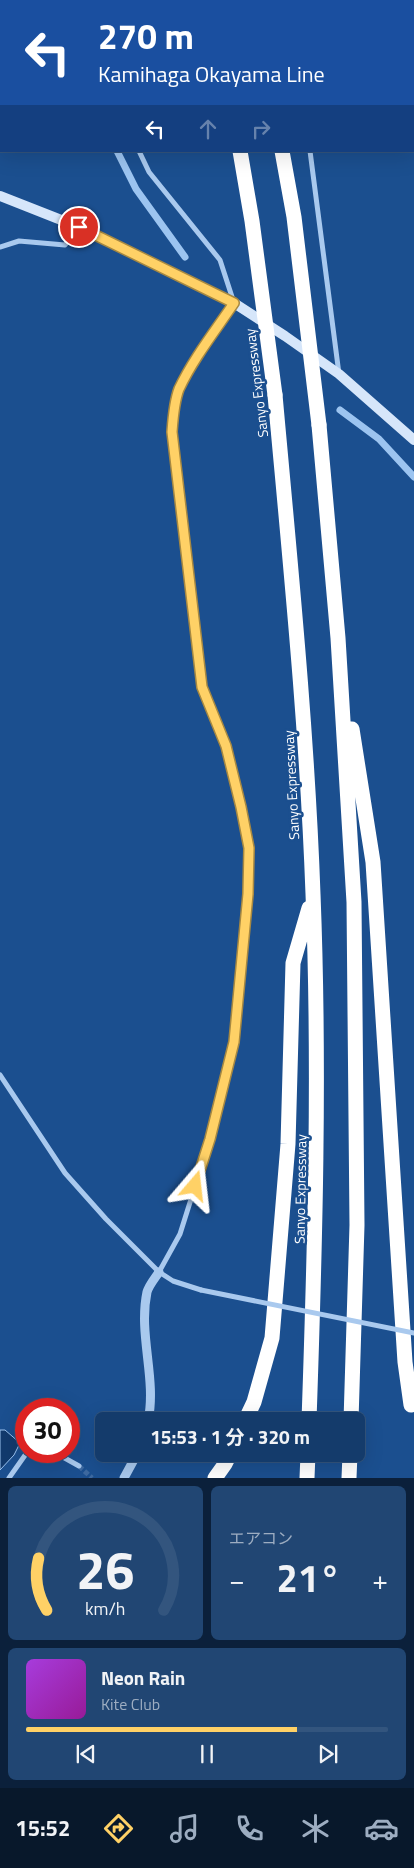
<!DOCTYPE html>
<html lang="ja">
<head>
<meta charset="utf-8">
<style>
  :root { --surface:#143b6b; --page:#214673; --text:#f1f3f6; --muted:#9dadc1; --line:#33557e; --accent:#ffd166 }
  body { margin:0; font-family:"Titillium Web","Noto Sans JP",sans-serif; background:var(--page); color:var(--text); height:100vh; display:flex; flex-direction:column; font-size:19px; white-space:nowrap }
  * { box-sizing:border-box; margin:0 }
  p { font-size:16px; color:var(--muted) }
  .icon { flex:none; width:28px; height:28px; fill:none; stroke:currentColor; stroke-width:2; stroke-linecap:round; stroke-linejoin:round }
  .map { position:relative; height:1478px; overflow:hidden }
  .side { display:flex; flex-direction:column; gap:8px; padding:8px; background:#0b203b; flex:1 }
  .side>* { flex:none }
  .hud { position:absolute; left:0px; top:0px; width:415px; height:152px; box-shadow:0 5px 20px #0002,0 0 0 1px var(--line); background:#1a4fa0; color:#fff; overflow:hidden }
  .speed { position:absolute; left:15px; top:1398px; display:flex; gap:10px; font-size:25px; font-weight:700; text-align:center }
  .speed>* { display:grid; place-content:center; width:65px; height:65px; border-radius:50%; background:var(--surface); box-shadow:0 5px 20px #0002,0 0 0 1px var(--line); line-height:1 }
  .speed .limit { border:8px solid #d22; background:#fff; color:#111 }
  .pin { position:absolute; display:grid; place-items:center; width:42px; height:42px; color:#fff; margin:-21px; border:2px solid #fff; border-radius:50%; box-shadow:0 1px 5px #0007 }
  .me { position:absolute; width:55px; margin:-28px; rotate:17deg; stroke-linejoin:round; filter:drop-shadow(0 0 4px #0008) }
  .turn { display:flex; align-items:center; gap:18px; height:105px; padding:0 15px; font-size:22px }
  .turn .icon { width:65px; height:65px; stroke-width:2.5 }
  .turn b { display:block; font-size:35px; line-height:42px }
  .lanes { display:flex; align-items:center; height:48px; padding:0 15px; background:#0003; justify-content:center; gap:25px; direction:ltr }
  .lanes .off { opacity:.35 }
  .big { font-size:38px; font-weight:700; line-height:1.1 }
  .side .tile { flex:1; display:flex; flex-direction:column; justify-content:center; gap:8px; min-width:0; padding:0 18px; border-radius:8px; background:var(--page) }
  .side .dial { align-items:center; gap:0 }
  .dial svg { height:130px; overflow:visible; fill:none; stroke:var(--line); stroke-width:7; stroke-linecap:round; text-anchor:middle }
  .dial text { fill:var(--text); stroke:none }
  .song { display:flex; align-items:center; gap:15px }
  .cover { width:60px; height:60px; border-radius:8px; background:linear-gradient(135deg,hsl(280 70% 55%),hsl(300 70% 35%)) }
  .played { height:5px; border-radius:2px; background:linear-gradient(90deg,var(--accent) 75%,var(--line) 75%) }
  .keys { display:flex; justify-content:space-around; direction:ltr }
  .heat { display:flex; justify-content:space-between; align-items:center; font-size:28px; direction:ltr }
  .side .tiles { flex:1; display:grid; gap:8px; grid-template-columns:1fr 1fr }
  .tile:last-child { grid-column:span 2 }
  .trip { position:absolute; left:95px; top:1412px; width:270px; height:50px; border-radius:8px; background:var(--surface); box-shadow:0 5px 20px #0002,0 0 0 1px var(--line); font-weight:700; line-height:50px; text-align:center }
  .dock { display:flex; height:80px; justify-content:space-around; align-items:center; background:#08182b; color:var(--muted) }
  .dock .icon { width:35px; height:35px }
  .dock .on { color:var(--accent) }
  .dock b { font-size:22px; color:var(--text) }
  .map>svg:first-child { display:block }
  .water { fill:#123a6d; stroke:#9cc4f0 }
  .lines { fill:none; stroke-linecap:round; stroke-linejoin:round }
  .stream { stroke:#9cc4f0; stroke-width:7 }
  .minor-tunnel { stroke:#3d69a0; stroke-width:5; stroke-dasharray:5 2.5; stroke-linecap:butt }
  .minor { stroke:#a9c9ee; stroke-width:5 }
  .tertiary { stroke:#a9c9ee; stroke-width:9 }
  .secondary { stroke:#d6e6fa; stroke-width:10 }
  .motorway { stroke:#fff; stroke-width:15 }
  .minor-bridge { stroke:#a9c9ee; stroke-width:5 }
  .motorway-bridge { stroke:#fff; stroke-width:15 }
  .route-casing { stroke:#a68842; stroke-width:12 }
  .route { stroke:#ffd166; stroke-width:9 }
  .labels { text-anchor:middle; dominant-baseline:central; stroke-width:5; stroke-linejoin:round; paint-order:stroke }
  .street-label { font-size:14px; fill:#fff; stroke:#1b4f8f }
</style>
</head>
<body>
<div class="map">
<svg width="414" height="1478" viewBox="0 0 414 1478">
  <rect width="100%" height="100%" fill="#1b4f8f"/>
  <path class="water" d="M0,1430H5L20,1443L14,1455L0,1470Z"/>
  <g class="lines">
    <path class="stream" d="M49,0V1
      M117,151L136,189L185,257
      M340,410L379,439L414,477"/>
    <path class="minor-tunnel" d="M79,1466L92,1478"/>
    <path class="minor" d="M15,0V1
      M72,0V1
      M287,0V1
      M139,151L149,172L220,260L234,303C215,331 193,359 179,389C174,402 173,418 172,432L202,687L226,746L241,807L249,848L248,893L234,1042L210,1139L180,1234L159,1272
      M310,151L339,374
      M0,247L19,241L65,245L79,227
      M0,1075L65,1173L106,1219L159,1272L173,1281L201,1290
      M52,1451L79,1466
      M9,1478L28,1451"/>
    <path class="tertiary" d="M148,1421C157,1379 138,1335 147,1292C149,1285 155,1278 159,1272
      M124,1478L137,1454"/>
    <path class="secondary" d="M0,196L79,227L234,303L285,336L339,374L414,440"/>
    <path class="motorway" d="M213,0V1
      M255,0L256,1
      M275,395C290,561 307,727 313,894C320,1070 315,1246 309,1421
      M319,425L338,638L354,902L357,1225L351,1421
      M352,729L373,862L405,1362L411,1405
      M245,1421L254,1402L272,1338L288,1144L293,963L309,908
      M215,1478L225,1464L230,1454
      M307,1478L308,1454
      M349,1478L350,1454"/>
    <path class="minor-bridge" d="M201,1290L414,1333"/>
    <path class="motorway-bridge" d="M240,151L252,221L275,395
      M282,151L294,217L319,425"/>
  </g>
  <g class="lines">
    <g class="route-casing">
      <path id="route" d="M79,227L234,303C215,331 193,359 179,389C174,402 173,418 172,432L202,687L226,746L241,807L249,848L248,894L234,1042L210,1139L195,1186"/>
    </g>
    <use href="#route" class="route"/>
  </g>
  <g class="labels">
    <g class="street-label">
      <text transform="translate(256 383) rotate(-97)">Sanyo Expressway</text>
      <text transform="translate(291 785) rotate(-93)">Sanyo Expressway</text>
      <text transform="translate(300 1189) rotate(-89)">Sanyo Expressway</text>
    </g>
  </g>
</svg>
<div class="speed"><div class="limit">30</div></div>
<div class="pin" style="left:79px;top:227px;background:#d93025"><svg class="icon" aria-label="arrive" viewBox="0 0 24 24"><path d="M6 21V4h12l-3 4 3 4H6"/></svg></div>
<svg class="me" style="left:195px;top:1186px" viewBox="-20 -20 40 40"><path d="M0-17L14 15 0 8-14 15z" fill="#ffd166" stroke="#fff" stroke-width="4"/></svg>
<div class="trip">15:53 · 1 分 · 320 m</div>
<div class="hud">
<div class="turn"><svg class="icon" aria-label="left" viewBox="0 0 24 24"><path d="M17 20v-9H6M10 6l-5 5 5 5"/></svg><div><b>270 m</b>Kamihaga Okayama Line</div></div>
<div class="lanes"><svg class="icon" aria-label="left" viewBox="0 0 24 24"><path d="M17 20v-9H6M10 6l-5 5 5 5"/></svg><svg class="icon off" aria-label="ahead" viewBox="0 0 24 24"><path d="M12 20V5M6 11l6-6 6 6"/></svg><svg class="icon off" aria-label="right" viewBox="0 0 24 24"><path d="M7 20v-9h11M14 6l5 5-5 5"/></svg></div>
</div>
</div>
<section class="side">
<div class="tiles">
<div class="tile dial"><svg viewBox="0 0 100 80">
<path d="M14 69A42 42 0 1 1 86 69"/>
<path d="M14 69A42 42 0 0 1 9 37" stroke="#ffd166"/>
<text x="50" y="56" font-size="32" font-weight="700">26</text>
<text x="50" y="72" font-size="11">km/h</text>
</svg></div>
<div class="tile"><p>エアコン</p>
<div class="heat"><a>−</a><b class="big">21°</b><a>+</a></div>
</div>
<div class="tile">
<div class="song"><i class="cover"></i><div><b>Neon Rain</b><p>Kite Club</p></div></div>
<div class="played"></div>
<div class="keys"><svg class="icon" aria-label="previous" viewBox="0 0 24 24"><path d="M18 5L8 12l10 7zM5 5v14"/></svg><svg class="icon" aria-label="pause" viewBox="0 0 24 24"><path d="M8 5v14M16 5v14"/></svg><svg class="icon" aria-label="next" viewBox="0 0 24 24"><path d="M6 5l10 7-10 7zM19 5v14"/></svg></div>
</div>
</div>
</section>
<nav class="dock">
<b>15:52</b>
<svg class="icon on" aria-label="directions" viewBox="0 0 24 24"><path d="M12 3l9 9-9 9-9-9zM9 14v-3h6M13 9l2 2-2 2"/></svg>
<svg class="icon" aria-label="music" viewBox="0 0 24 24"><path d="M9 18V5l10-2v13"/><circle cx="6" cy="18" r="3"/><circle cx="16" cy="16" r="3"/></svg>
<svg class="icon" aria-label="phone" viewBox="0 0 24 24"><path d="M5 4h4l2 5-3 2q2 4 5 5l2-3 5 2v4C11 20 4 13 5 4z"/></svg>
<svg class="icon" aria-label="climate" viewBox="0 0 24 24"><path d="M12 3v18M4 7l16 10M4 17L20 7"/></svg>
<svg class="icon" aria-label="car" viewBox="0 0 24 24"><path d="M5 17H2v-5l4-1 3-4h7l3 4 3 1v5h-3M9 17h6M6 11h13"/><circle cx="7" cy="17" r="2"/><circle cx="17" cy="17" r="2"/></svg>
</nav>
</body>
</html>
